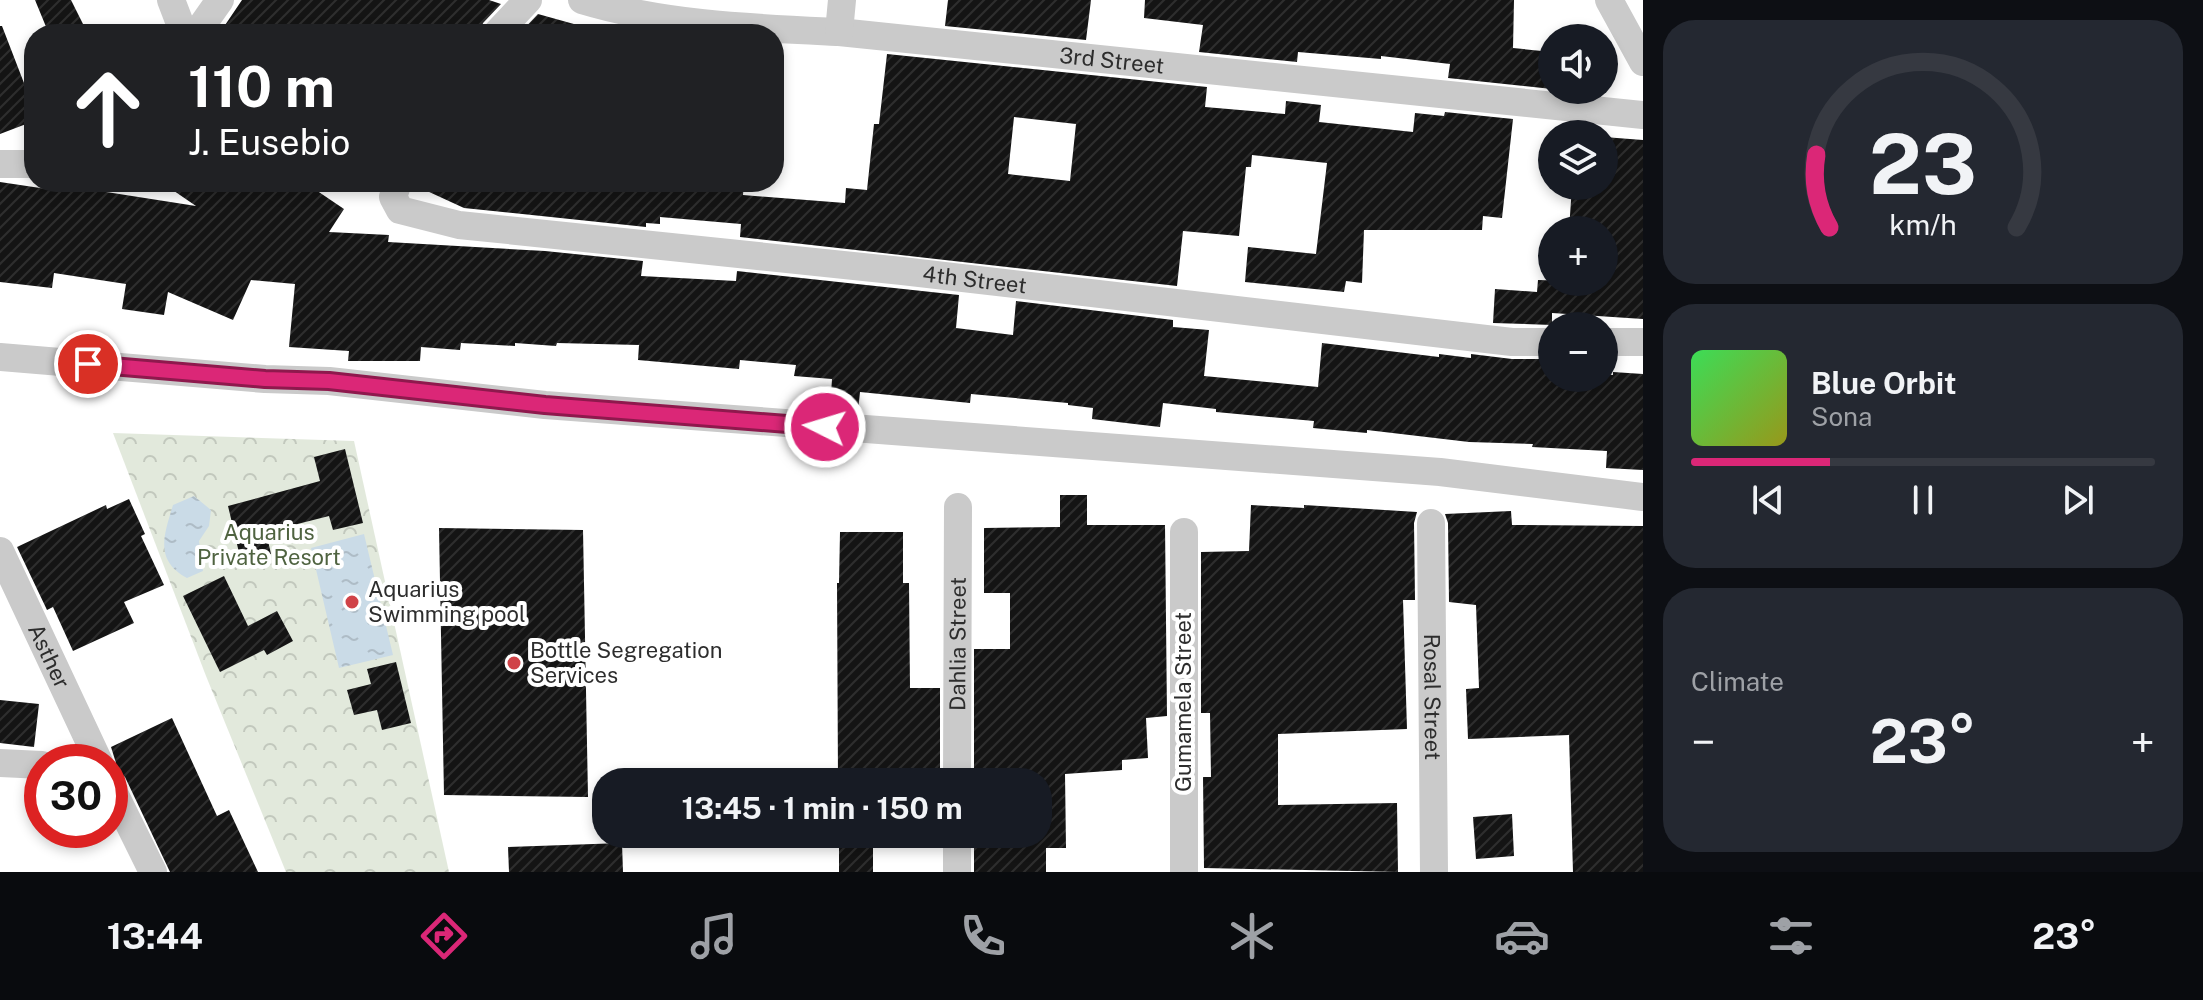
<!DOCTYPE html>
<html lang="en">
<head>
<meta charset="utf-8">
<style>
  :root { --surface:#171b24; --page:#242831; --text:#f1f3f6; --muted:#9ea1a6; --line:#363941; --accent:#db2777 }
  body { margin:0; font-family:"Public Sans",sans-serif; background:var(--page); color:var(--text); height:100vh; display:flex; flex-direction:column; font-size:30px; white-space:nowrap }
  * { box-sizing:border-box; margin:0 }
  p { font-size:26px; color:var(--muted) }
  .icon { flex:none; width:44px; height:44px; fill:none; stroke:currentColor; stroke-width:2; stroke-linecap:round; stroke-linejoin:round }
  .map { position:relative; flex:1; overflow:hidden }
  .drawer { display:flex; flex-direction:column; gap:20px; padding:20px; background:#0d0f14; width:560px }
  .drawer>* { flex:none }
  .guide { position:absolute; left:24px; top:24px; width:760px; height:168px; border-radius:32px; box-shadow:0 4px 12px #0003; background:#202124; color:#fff; overflow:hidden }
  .fabs { position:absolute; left:1538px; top:24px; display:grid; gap:16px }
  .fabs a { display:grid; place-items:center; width:80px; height:80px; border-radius:50%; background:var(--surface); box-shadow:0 4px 12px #0003; font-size:40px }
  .speed { position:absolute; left:24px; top:744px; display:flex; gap:16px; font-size:40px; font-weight:700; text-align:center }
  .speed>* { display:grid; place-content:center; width:104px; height:104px; border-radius:50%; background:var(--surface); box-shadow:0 4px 12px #0003; line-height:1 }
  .speed .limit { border:12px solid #d22; background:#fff; color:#111 }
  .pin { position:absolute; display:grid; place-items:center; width:68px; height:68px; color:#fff; margin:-34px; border:4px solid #fff; border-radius:50%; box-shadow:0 2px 8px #0007 }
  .me { position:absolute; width:88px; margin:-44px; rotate:275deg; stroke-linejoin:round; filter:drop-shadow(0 0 6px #0008) }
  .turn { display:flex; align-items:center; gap:28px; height:168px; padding:0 32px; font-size:36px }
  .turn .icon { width:104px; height:104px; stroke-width:2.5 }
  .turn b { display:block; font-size:56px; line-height:68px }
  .big { font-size:60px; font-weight:700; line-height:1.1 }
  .drawer .card { flex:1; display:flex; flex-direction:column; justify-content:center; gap:12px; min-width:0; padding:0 28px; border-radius:32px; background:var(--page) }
  .drawer .dial { align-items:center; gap:0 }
  .dial svg { height:208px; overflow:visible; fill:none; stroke:var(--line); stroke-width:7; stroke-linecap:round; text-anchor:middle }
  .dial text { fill:var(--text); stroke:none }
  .song { display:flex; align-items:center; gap:24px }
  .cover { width:96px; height:96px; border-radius:12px; background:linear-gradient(135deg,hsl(130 70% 55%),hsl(60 70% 35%)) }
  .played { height:8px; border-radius:4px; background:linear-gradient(90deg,var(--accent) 30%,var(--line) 30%) }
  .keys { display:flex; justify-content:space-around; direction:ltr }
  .heat { display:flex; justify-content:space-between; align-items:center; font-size:44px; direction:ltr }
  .trip { position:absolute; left:592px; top:768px; width:460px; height:80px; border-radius:32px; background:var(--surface); box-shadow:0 4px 12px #0003; font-weight:700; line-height:80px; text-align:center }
  .tab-bar { display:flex; height:128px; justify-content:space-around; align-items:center; background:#090b0e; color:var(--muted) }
  .tab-bar .icon { width:56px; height:56px }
  .tab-bar .selected { color:var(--accent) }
  .tab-bar b { font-size:36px; color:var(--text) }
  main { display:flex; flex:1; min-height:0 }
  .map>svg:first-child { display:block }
  .forest { fill:url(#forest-crowns) }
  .water { fill:url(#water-ripples) }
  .building { fill:url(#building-hatch); fill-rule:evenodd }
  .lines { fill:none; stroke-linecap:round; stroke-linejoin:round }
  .street { stroke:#cacaca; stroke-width:28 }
  .route-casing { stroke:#8e194d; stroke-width:20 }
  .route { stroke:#db2777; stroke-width:14 }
  .poi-dot { fill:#d04348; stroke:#fff; stroke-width:3 }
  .labels { text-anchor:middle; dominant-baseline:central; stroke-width:8; stroke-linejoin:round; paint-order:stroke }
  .street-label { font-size:22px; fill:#2d2d2d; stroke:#fff }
  .park-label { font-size:22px; fill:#4f6340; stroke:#fff }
  .poi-label { font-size:22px; fill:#2d2d2d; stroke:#fff; text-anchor:start }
</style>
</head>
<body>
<main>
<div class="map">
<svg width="1643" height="872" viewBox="0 0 1643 872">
  <defs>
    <pattern id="forest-crowns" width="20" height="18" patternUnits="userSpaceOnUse" patternTransform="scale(2)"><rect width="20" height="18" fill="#e2e9dc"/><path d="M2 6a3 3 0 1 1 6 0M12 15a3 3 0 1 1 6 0" fill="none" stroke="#c2c8bd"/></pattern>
    <pattern id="water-ripples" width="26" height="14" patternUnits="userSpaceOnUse" patternTransform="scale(2)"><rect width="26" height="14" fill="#cadbe7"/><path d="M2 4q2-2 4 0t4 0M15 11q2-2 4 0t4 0" fill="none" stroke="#aebcc6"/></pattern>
    <pattern id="building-hatch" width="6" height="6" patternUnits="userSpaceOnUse" patternTransform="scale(2)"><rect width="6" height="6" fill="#141414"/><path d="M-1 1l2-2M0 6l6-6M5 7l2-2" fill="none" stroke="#2e2e2e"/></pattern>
  </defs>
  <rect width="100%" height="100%" fill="#fff"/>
  <path class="forest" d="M113,433L354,441L449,872H286L206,676Z"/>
  <path class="water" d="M194,496L211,510L209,526L199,541L203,571L187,578C154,560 164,535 173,505Z
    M364,534L393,655L339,668L311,548Z"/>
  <path class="building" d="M35,0H71L88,34H49Z
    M242,0H489L501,4L483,23L479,34H219Z
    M948,0H1091L1086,40L945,26Z
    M1145,0H1514L1513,48L1552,52V89L1448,78L1450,64L1381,56V59L1298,52L1297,62L1199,52L1203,25L1144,18Z
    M538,14L581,26L580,34H519Z
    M0,26H2L34,109V121L0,134Z
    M887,54L1207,87L1205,107L1285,114L1286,101L1321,105L1319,122L1413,132L1415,113L1444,116L1445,112L1513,119L1502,218L1483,216L1482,230H1364L1362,283L1346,281L1344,292L1245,282L1248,247L1316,254L1327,163L1252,155L1251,167H1246L1239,236L1183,231L1177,286L740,237L741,224L660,217V224L646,223V227L464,208L414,185L415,182H744L743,195L845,203L846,188L867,190L874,124H879ZM1014,117L1076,124L1070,181L1008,174Z
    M1604,137L1643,140V319L1552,313V325L1493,323L1495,289L1537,292L1538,280L1604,282V230H1569L1572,186H1604Z
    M0,182L67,192L68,186L196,206L161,182H304L344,209L329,232L389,235L388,242L545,251L643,261L641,276L736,281L737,271L959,295L956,328L1013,335L1016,301L1173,320V327L1209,330L1204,376L1318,387L1322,343L1439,357V354L1471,358V354L1512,359H1552V378H1604V374L1613,375V372L1643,374V470L1606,468L1607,451L1532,447L1533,444L1469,442L1367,430V433L1313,428L1314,421L1216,412V409L1163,403L1160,427L1092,419L1093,408L1068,405V403L971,394L970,403L860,392L858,411L830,409L832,379L794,376L796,365L740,360L739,369L638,360L639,345L557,343L556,346L515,343V346L461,343L460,350L421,347L420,361H348L349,351L289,347L295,284L251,280L233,320L168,292L164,315L122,309L126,284L54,273L52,288L0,282Z
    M345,449L363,523L333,530L329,516L266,532L271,554L241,561L228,506L320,481L314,457Z
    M1060,495H1087V525H1165L1167,716L1146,718L1148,758L1122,760V770L1065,774L1066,848H1046V872H974V835L1038,834V782L974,780V649H1010V593H984V528L1060,527Z
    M129,499L145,534L141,536L164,585L124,602L134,623L73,651L53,607L47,610L17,547L106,505L107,509Z
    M1251,505L1304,508V505L1417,512L1414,523L1415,600H1403L1407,729L1278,734V805L1397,803L1398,872L1204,868L1203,777H1211L1210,713H1201V552L1249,551Z
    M1511,511L1512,525L1643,526V872H1573L1569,735L1468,739L1466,689L1479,688L1476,605L1449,602L1448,523L1445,514Z
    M439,528L583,530L588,797L444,795Z
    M840,532H903V583H909L910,688H940V780L936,782H838L837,583H839Z
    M224,576L248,626L277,611L293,641L267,655L264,650L220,672L183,596Z
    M396,662L411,723L382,730L377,710L354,715L347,690L371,684L367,669Z
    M0,700L39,704L34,747L0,743Z
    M172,718L217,816L229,810L258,872H170L125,777L114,769L116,763L111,747Z
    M1512,814L1514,856L1476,859L1473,817Z
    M839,834H873V872H839Z
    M622,843L623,872H509L508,847Z"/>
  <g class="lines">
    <g class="street">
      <path d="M171,0L184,34"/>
      <path id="s1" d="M582,0C665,25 753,28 839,32L1643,115"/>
      <path d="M1609,0L1643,62"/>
      <path d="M839,32L842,0"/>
      <path d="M196,34L220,0"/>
      <path d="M496,34L528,0"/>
      <path d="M0,164H34"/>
      <path id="s2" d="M398,182L393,197L400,210L459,225L902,271L1512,342H1552"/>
      <path d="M1604,342H1643"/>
      <path d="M0,357L265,379L329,381L545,405L1440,472L1643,497"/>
      <path id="s3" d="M1431,523L1434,872"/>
      <path id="s4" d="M0,551L99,762"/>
      <path d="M0,763L42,765"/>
      <path id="s5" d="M957,782L958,507"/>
      <path d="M110,785L153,872"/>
      <path d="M957,872V834"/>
      <path d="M1184,872V532"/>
    </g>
  </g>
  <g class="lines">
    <g class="route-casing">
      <path id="route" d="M88,364L265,379L329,381L545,405L825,427"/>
    </g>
    <use href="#route" class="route"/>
  </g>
  <g class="poi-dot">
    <circle cx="352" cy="602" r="8"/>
    <circle cx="514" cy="663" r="8"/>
  </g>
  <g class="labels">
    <g class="street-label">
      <text stroke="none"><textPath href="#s1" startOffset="534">3rd Street</textPath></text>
      <text stroke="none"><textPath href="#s2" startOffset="610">4th Street</textPath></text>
      <text stroke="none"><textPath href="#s5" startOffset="138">Dahlia Street</textPath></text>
      <text stroke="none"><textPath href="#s4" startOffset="116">Asther</textPath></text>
      <text stroke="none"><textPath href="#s3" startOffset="174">Rosal Street</textPath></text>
      <text transform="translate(1183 702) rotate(-90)">Gumamela Street</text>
    </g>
    <g class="park-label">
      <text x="269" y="532">Aquarius<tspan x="269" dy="25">Private Resort</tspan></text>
    </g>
    <g class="poi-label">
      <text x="368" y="589">Aquarius<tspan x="368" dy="25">Swimming pool</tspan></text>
      <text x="530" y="650">Bottle Segregation<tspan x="530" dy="25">Services</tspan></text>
    </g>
  </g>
</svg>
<div class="fabs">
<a><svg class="icon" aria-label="sound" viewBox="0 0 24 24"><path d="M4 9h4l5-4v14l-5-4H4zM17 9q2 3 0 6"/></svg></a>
<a><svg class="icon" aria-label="layers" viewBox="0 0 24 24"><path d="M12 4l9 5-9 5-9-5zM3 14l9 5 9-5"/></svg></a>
<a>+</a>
<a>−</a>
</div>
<div class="speed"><div class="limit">30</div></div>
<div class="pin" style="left:88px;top:364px;background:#d93025"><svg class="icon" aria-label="arrive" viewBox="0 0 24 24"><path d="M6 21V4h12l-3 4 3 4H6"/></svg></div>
<svg class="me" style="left:825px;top:427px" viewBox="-20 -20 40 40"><circle r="17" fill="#db2777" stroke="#fff" stroke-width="3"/><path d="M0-11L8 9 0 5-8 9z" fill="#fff"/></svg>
<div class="trip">13:45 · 1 min · 150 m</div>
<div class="guide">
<div class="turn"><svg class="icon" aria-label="ahead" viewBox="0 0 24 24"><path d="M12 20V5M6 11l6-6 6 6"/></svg><div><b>110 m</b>J. Eusebio</div></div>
</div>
</div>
<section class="drawer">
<div class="card dial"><svg viewBox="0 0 100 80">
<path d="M14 69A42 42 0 1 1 86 69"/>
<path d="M14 69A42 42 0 0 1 9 41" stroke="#db2777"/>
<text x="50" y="56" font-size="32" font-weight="700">23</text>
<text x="50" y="72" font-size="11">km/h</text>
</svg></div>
<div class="card">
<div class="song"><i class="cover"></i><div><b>Blue Orbit</b><p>Sona</p></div></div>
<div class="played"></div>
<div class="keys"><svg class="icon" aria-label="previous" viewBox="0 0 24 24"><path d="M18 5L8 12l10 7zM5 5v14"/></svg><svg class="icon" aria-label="pause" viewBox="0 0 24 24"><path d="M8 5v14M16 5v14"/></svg><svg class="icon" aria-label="next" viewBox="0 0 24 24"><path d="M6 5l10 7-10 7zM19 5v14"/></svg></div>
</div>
<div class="card"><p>Climate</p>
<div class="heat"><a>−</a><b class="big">23°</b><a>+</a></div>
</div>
</section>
</main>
<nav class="tab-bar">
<b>13:44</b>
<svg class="icon selected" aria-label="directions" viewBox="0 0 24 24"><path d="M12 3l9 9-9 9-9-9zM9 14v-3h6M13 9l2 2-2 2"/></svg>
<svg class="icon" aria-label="music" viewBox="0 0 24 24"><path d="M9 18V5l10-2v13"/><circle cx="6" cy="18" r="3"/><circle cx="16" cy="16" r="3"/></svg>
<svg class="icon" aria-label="phone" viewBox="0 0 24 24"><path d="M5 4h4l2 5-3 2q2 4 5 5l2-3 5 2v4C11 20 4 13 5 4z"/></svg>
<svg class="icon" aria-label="climate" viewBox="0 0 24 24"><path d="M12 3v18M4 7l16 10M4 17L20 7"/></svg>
<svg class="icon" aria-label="car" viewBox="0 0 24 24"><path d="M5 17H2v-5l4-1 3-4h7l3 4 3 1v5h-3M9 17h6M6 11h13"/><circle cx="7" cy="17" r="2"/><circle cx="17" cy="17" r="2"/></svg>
<svg class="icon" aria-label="filters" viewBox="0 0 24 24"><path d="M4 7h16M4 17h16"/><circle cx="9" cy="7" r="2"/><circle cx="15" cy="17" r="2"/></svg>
<b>23°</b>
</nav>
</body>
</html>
